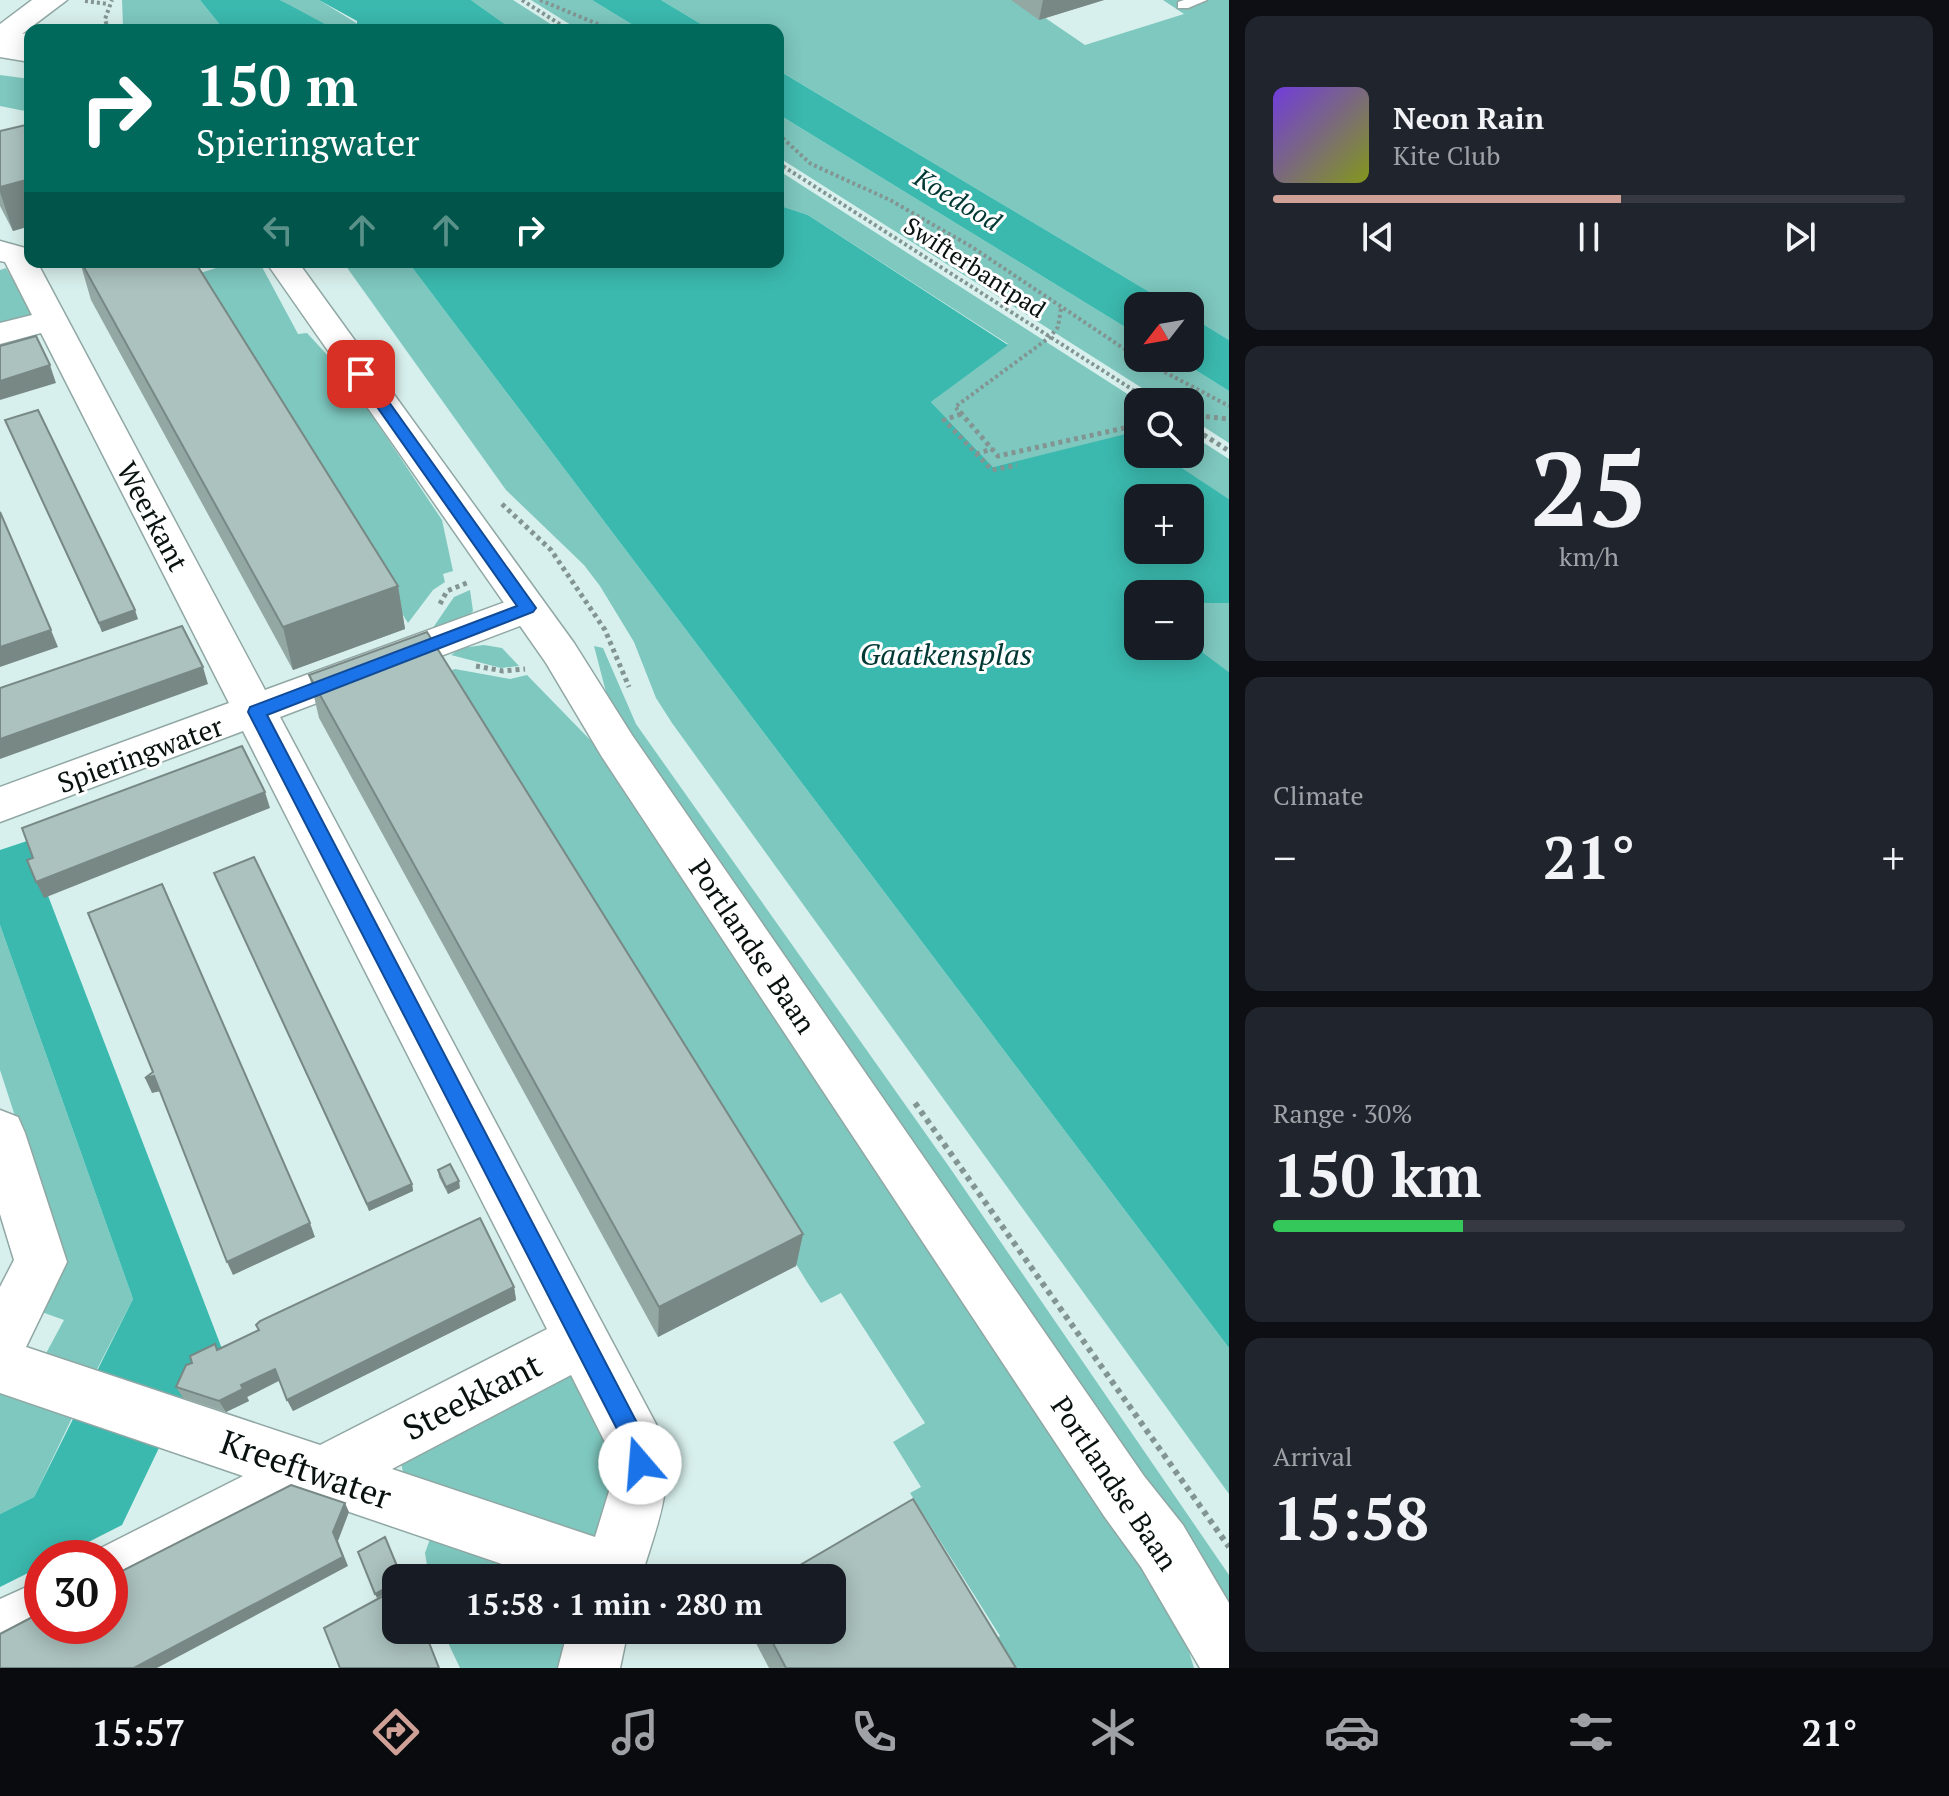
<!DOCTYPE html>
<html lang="en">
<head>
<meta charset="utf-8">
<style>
  :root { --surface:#171b24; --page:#20242c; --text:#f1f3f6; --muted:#9ea1a6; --line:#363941; --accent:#cfa196 }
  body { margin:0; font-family:"PT Serif",serif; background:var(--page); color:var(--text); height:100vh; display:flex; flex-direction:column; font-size:30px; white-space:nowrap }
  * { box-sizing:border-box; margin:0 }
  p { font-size:26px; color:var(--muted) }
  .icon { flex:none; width:44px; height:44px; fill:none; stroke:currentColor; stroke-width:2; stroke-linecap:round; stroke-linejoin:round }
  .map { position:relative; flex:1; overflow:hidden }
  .sheet { display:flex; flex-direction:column; gap:16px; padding:16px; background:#0d0f14; width:720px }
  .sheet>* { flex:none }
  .guide { position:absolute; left:24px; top:24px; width:760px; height:244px; border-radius:16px; box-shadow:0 4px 20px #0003; background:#00695c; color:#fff; overflow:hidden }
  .needle { width:52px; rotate:239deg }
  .tools { position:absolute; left:1124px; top:292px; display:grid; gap:16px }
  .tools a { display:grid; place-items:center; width:80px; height:80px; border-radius:16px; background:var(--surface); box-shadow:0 4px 20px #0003; font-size:40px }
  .speed { position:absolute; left:24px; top:1540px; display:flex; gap:16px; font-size:40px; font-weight:700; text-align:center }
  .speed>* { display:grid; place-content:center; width:104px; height:104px; border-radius:50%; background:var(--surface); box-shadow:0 4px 20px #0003; line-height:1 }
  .speed .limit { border:12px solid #d22; background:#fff; color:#111 }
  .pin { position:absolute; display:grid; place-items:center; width:68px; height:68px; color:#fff; margin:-34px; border-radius:16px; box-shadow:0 4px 12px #0006 }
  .me { position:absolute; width:88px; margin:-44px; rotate:342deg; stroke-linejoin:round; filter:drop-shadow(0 0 6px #0008) }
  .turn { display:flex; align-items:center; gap:28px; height:168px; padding:0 40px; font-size:36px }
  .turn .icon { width:104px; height:104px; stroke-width:2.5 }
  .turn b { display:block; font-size:56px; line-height:68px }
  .lanes { display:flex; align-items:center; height:76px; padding:0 40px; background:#0003; justify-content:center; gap:40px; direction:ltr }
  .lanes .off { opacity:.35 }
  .big { font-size:60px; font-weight:600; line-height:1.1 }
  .sheet .widget { flex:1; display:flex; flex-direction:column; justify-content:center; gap:12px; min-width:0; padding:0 28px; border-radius:16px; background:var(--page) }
  .sheet .dial { align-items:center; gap:0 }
  .dial b { font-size:104px; line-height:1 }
  .song { display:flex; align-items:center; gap:24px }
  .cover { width:96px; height:96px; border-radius:12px; background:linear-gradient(135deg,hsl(260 70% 55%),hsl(70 70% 35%)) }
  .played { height:8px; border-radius:4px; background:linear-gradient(90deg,var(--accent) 55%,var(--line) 55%) }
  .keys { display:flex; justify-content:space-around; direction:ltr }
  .heat { display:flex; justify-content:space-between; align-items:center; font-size:44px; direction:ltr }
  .charge { height:12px; border-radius:6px; background:linear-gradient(90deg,#34c759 30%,var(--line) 0) }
  .trip { position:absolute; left:382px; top:1564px; width:464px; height:80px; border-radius:16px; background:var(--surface); box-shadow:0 4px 20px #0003; font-weight:600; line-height:80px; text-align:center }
  .menu { display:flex; height:128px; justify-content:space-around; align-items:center; background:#090b0e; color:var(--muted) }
  .menu .icon { width:56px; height:56px }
  .menu .current { color:var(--accent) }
  .menu b { font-size:36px; color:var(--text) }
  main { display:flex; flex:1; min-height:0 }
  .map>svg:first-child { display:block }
  .green { fill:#7ec8bf }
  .water { fill:#3bb9ae; fill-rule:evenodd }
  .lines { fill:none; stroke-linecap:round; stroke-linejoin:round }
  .lane-casing { stroke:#90a7a4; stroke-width:3 }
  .street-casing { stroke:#90a7a4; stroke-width:3 }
  .secondary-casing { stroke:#90a7a4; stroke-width:3 }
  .path-far2 { stroke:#839592; stroke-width:4; stroke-dasharray:3 3; stroke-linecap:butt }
  .path-far1 { stroke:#839592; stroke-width:5; stroke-dasharray:4 4; stroke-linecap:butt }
  .path { stroke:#839592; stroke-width:6; stroke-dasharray:5 5; stroke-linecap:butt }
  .lane { fill:#fff; fill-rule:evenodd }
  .street { fill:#fff; fill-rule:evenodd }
  .secondary { fill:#fff; fill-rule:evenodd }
  .wall { fill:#93a7a3 }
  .shaded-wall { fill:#788885 }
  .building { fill:#abc2be; stroke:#788885; stroke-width:2 }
  .route { fill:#1a73e8; stroke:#114b97; stroke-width:2 }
  .labels { text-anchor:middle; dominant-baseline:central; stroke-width:6; stroke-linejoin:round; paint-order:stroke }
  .far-street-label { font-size:24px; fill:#091210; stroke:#fff }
  .far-water-label { font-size:26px; font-style:italic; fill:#003934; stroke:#fff }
  .street-label { font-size:28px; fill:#091210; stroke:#fff }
  .water-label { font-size:30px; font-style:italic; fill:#003934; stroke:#fff }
  .near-street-label { font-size:34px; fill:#091210; stroke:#fff }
</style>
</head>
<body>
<main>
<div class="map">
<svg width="1229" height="1668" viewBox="0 0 1229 1668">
  <rect width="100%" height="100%" fill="#d8f0ed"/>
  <path class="green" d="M122,0H200L224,30H129L123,26Z
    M280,0H319L358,24C338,42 300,12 280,0Z
    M471,0H513L560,30H513Z
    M531,0H592L641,30H579Z
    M661,0H1019L1085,45L1184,14L1163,0H1229V340L1190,316V306H1173L778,70V30H711Z
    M0,75L30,79V112L0,106Z
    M778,114L1138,335V358H1176L1229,391V443L1190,418V402H1164L778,157Z
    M778,170L1140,402L1138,439L1130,434L993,467L931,402L1008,344L808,215L778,205Z
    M216,262H257L261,265L298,334L307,333L343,372L442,520L453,571L443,574L445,582L433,590L408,623L191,276L219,267Z
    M343,262H408L1229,1348V1494L672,723L656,698L634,642L600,586L584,565L506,490Z
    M6,268L31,311V316L0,326V270Z
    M1190,434L1229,459V499L1161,454H1190Z
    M470,590L473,611L465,619L428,635L454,597Z
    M1204,603H1229V672L1203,654Z
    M484,645L502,648L519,666L501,668L451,655L461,648Z
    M594,646L603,648L636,724L950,1168L1229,1575V1603L618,717L607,696Z
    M455,669L510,679L527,675L600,750L1124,1535L1187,1645L1194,1668H998L985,1647L1000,1636L910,1493L921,1487L893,1442L925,1423L841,1293L821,1303L807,1282L437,675Z
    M0,925L133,1299L94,1375L43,1359L64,1320L36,1310L56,1242L0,1070Z
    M570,1376L578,1379L618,1466L604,1543L576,1578H429L425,1553L444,1500L451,1489L403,1472L401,1463Z
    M0,1393L73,1416L34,1497L0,1514Z
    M442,1630H574L563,1668H460Z"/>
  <path class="water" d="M200,0H280L336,30H224Z
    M319,0H471L513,30H349L357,27V21Z
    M592,0H661L711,30H641Z
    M778,70L818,94L1173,306H1138V335L778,114Z
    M778,205L808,215L1008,345L931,402L993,467L1130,433L1138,439V454H1161L1229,499V603H1204L1203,653L1229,672V1348L408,262H778ZM1190,498V550H1138V498ZM1190,594V646H1138V594Z
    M1190,316L1229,340V391L1176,358H1190Z
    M27,841L224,1354L193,1377L122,1525L57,1558H42V1566L0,1587V1514L34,1497L133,1299L0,925V850Z"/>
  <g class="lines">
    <g class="lane-casing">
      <path id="lane" d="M1184,0H1207L1188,8H1178V2Z"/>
    </g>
    <g class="street-casing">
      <path id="street" d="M32,0H67L22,34L30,32V50L8,58L0,56V24Z
        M0,241L29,249L30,262H37L265,690L527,594L541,598L547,608L541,618L280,717L657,1426C679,1480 656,1526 641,1578H543L323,1503L289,1514L110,1605V1558H87L89,1554L243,1476L0,1393V1287L14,1260L0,1214V1110L18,1117L25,1133L67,1262L26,1347L320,1445L547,1329L243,731L0,822V787L229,703L41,333L0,344V323L32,315L5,262L0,261ZM571,1375L609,1450L610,1488L595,1537L392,1469Z
        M42,1580V1626H65L63,1631L0,1661V1599Z
        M568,1630H628L620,1668H558Z"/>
    </g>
    <g class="secondary-casing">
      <path id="secondary" d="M0,41L30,46V62L0,57Z
        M266,262H298L574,643L632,735L1144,1476L1183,1525L1229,1603V1668H1200L1141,1567L1104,1516L602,757L546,663Z"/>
    </g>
    <path class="path-far2" d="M522,0L569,30
      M540,0L612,30
      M85,1L108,4
      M108,30L105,19L112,0
      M778,134L811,164L890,200L972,247L1138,358
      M778,163L1152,402
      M1138,358L1229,406
      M962,414L955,407L1050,337L1058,327L1061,308"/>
    <path class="path-far1" d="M960,412L998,456L1138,425
      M961,414L944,420L992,470L1017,465
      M1190,415L1229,419
      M1190,426L1229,451
      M976,454L992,449
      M502,504L551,550L605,630L629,687
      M440,604L447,591L469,582
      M476,666L503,671L525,669"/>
    <path class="path" d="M915,1103L1229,1547"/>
    <use href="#lane" class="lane"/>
    <use href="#street" class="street"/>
    <use href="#secondary" class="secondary"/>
  </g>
  <path class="wall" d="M1011,0H1104L1039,20Z
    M30,124V226L13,231L0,206V131Z
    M80,262H195L398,586L405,629L293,670L91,300Z
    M5,420L138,619L102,632Z
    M309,675L803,1234L796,1266L658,1337L319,718Z
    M214,873L412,1184L413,1191L369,1211Z
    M438,1170L460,1188L448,1194L439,1177Z
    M514,1287L516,1300L293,1411L279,1381L247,1397L249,1401L226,1412L183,1398L176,1387L192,1363L215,1344L218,1350Z
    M749,1630H832L1016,1668H769Z"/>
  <path class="shaded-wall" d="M1043,0H1104L1039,20Z
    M30,179V226L13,231L0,192V187Z
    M50,365L56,383L0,400V381Z
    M398,586L405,629L293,670L283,627Z
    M135,610L138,619L102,632L99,623Z
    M51,630L58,647L0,667V647Z
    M203,667L208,684L0,759V739Z
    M265,792L270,808L44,898L36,882Z
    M154,1076L161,1091L152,1093L145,1078Z
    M459,1181L460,1188L448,1194L446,1187Z
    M412,1184L413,1191L369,1211L367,1204Z
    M310,1223L315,1237L233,1275L227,1262Z
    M803,1234L796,1266L658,1337L659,1307Z
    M514,1287L516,1300L293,1411L287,1400Z
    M275,1369L280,1380L247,1397L249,1401L226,1412L219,1401L241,1385Z
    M345,1503L349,1512L338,1541L348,1566L157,1668H134L333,1532Z
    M396,1582V1588L377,1598L375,1594Z"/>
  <path class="building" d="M30,124V179L0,187V131Z
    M81,262H195L398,586L283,627Z
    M36,336L50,365L0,381V346Z
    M38,410L135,610L99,623L5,420Z
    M0,512L51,630L0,647Z
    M182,626L203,667L0,739V688Z
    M427,632L803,1234L659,1307L309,675Z
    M242,746L265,792L36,882L27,860L33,858L22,828Z
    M254,857L412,1184L367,1204L214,873Z
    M162,884L310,1223L227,1262L154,1076L145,1078L153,1072L88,913Z
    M450,1164L459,1181L446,1187L438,1170Z
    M480,1218L514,1287L287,1400L275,1369L241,1385L243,1389L219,1401L176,1387L186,1365L192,1363L190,1356L215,1344L217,1350L259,1330L256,1325L260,1321Z
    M291,1485L345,1503L333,1532L343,1557L134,1668H0V1634L42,1612V1626H110V1577Z
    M913,1499L1016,1668H786L766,1630H832V1578H778Z
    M385,1537L402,1578H396V1582L375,1594L358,1552Z
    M396,1589V1630H424L439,1668H340L324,1628Z"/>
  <path class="route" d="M361,369L366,370L536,608L533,612L267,715L645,1438L651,1463L648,1472L640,1475L631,1472L619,1433L248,712L250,707L517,606L356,377L353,374Z"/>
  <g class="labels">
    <g class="far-street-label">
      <text transform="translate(975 267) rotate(33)">Swifterbantpad</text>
    </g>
    <g class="far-water-label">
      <text transform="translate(958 199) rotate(31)">Koedood</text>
    </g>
    <g class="street-label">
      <text transform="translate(153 516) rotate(62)">Weerkant</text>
      <text transform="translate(140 754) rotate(-20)">Spieringwater</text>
      <text transform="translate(753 946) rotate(56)">Portlandse Baan</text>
      <text transform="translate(1115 1483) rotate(56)">Portlandse Baan</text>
    </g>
    <g class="water-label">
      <text x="946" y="654">Gaatkensplas</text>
    </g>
    <g class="near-street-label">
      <text transform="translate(472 1396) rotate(-27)">Steekkant</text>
      <text transform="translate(306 1469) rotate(19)">Kreeftwater</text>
    </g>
  </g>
</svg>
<div class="tools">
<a><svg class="needle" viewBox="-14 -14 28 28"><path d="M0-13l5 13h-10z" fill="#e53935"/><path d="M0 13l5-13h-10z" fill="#9ea1a6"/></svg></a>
<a><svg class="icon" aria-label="search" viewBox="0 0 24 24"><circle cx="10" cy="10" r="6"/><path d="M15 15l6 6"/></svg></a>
<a>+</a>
<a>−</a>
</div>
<div class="speed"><div class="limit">30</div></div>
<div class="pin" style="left:361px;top:374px;background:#d93025"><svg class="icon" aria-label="arrive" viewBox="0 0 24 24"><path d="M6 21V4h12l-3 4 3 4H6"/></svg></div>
<svg class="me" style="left:640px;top:1463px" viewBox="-20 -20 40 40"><circle r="19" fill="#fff"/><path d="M0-13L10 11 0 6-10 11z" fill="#1a73e8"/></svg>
<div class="trip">15:58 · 1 min · 280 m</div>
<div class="guide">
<div class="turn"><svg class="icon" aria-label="right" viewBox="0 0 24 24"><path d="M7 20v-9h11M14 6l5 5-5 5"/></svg><div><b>150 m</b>Spieringwater</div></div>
<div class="lanes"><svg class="icon off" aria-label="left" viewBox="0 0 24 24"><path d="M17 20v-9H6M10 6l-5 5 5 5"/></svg><svg class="icon off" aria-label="ahead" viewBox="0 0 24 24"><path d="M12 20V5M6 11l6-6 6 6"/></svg><svg class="icon off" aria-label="ahead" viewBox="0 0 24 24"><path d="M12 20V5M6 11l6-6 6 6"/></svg><svg class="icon" aria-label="right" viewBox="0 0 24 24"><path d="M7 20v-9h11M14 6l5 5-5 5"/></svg></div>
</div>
</div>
<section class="sheet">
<div class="widget">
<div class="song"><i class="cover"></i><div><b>Neon Rain</b><p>Kite Club</p></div></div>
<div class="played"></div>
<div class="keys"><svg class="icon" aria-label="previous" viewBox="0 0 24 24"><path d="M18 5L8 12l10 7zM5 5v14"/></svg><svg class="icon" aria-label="pause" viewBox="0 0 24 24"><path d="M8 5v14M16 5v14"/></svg><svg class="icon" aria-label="next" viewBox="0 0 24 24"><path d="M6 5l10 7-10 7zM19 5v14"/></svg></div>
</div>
<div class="widget dial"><b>25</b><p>km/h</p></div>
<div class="widget"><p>Climate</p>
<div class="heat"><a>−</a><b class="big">21°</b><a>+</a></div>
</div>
<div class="widget"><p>Range · 30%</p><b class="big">150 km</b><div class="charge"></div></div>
<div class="widget"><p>Arrival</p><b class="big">15:58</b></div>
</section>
</main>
<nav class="menu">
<b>15:57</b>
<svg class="icon current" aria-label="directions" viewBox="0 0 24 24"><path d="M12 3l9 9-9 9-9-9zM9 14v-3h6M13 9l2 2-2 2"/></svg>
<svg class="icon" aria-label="music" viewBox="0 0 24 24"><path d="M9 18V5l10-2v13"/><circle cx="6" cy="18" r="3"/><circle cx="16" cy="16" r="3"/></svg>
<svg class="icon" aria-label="phone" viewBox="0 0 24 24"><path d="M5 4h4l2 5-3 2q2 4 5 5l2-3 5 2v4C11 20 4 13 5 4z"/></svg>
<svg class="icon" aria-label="climate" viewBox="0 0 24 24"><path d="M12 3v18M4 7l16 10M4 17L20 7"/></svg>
<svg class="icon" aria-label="car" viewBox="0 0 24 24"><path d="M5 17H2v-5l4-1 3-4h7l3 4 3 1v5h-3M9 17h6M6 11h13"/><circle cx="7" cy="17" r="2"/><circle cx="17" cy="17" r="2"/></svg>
<svg class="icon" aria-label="filters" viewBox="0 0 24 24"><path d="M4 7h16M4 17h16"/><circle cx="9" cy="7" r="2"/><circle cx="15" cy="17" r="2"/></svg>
<b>21°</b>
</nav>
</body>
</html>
